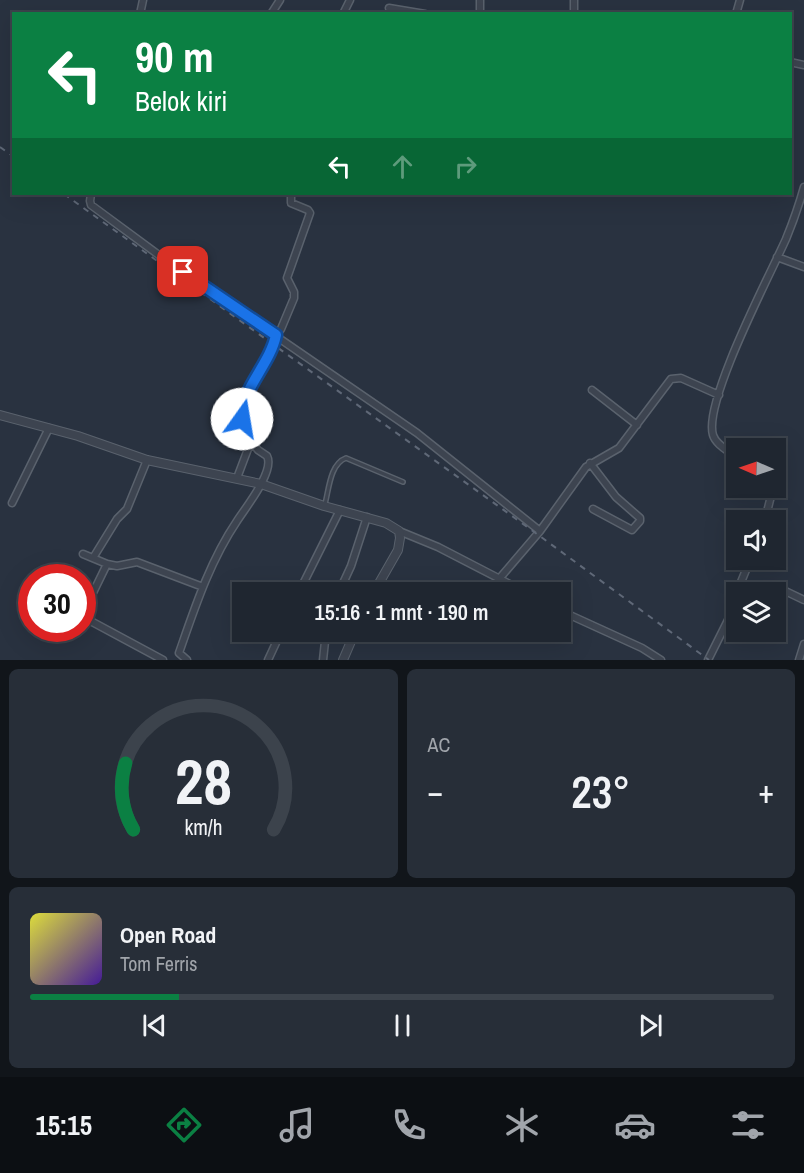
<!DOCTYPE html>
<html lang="id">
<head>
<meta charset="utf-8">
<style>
  :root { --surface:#1f2630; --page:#272e38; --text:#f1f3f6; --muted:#a1a5ab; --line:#3c434c; --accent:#0b8043 }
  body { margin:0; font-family:"Archivo Narrow",sans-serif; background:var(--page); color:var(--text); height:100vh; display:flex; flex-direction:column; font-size:22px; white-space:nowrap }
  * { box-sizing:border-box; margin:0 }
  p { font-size:20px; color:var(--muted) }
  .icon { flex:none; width:33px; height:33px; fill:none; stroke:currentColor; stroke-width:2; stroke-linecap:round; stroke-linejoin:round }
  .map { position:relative; height:660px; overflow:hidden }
  .details { display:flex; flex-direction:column; gap:9px; padding:9px; background:#11151a; flex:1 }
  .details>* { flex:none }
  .banner { position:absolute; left:12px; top:12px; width:780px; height:183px; border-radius:0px; box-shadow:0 6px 24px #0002,0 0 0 2px var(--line); background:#0b8043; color:#fff; overflow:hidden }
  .needle { width:39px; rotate:272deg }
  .fabs { position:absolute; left:726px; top:438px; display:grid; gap:12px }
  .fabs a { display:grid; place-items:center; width:60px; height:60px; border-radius:0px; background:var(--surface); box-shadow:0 6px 24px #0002,0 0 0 2px var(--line); font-size:30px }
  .speed { position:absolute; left:18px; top:564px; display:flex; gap:12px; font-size:30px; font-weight:700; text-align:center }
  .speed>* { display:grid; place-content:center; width:78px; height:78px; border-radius:50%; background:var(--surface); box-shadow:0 6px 24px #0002,0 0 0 2px var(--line); line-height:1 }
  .speed .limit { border:9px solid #d22; background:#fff; color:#111 }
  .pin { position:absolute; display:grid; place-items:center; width:51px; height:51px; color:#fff; margin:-26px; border-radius:12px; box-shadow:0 3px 9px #0006 }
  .me { position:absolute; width:66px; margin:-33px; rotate:13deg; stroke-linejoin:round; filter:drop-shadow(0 0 4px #0008) }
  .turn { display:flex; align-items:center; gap:21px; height:126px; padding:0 24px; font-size:27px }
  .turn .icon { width:78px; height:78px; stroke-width:2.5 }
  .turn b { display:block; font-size:42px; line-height:51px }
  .lanes { display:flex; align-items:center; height:57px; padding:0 24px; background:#0003; justify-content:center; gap:30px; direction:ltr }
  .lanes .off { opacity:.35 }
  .big { font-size:45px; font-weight:600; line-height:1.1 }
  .details .widget { flex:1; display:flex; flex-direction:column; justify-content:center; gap:9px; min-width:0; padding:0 21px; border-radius:9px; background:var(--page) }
  .details .dial { align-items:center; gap:0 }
  .dial svg { height:156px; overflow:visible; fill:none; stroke:var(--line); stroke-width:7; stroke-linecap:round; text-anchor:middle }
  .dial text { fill:var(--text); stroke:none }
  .song { display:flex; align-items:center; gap:18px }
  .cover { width:72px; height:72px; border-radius:9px; background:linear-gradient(135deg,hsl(60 70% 55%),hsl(260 70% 35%)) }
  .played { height:6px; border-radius:3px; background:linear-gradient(90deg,var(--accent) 20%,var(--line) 20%) }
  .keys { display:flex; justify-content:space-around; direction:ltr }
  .heat { display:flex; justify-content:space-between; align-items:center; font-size:33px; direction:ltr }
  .details .tiles { flex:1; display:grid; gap:9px; grid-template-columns:1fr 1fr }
  .widget:last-child { grid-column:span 2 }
  .trip { position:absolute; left:232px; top:582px; width:339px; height:60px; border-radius:0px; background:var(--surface); box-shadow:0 6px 24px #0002,0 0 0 2px var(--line); font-weight:600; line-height:60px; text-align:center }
  .tab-bar { display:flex; height:96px; justify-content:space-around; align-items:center; background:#0c0f13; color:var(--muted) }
  .tab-bar .icon { width:42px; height:42px }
  .tab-bar .current { color:var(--accent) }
  .tab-bar b { font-size:27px; color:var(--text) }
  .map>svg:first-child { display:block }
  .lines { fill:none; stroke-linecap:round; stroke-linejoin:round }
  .service-casing { stroke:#5a626d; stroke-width:6 }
  .minor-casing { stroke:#5a626d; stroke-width:9 }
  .tertiary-casing { stroke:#5a626d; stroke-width:10 }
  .service { stroke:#3d4450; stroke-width:3 }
  .minor { stroke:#3d4450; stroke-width:6 }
  .tertiary { stroke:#3d4450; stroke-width:8 }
  .rail { stroke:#5f6877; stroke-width:2; stroke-dasharray:6 6; stroke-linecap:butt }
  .route-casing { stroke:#114b97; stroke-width:15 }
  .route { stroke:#1a73e8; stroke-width:10 }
</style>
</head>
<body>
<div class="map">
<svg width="804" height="660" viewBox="0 0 804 660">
  <rect width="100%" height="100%" fill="#293240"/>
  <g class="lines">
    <g class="service-casing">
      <path id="service" d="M325,504C329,489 330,464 346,458L403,482"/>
    </g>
    <g class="minor-casing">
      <path id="minor" d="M389,8L425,14
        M140,14L143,0
        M271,14L280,0
        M343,14L350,0
        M480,14V0
        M574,14V0
        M736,14L740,0
        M790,62L804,65
        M91,194L90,201L91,205L171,264L417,433L540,531
        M777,257L804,267
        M592,390L637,425
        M736,457C729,451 716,445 713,435C703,402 770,275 786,239C793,222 799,205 804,187
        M590,463L616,497L640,518V521L632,530L593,509
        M237,478L251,441
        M12,503L49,428
        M765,520L773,488
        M399,531L438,547L525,592
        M83,554L107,564
        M93,558L117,519L127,509L147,460
        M499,579L540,531L586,467L619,448L671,379L681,378L719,395
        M740,584L761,592
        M299,592L340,510
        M339,592L351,566L367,517
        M737,592L750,560
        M770,592L781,589L804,600
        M561,611L642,648L661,660
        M163,660L85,618L88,603L107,564L117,566L137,562L203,587
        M187,660L179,653C195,607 210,561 237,521C246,507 275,471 267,456L258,450L251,441L249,432L242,419V411L248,392L267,361L276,335L281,329L294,298V292L287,278L310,213L308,210L291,203V194
        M268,660L281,632
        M323,660L326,632
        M708,660L729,618L736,595
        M799,660L804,644"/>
    </g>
    <g class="tertiary-casing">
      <path id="tertiary" d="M0,415L78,436L147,460L261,484L324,506L386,523L399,531L400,538L398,550L374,592
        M343,660L355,632"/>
    </g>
    <use href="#service" class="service"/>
    <use href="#minor" class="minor"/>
    <use href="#tertiary" class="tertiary"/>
    <path class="rail" d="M0,147L14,157
      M64,194L537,534L709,660"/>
  </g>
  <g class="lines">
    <g class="route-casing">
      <path id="route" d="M183,272L276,335C270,365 240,390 242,419"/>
    </g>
    <use href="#route" class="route"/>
  </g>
</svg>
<div class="fabs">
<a><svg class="needle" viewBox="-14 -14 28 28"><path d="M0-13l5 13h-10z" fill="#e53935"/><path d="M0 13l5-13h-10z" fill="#a1a5ab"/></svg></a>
<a><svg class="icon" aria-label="sound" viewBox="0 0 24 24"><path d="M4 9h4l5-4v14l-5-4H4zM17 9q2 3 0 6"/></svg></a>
<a><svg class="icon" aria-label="layers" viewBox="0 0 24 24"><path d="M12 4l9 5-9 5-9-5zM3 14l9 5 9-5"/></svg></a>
</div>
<div class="speed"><div class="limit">30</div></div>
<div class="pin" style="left:183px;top:272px;background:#d93025"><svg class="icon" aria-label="arrive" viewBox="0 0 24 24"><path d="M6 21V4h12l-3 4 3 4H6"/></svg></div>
<svg class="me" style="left:242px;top:419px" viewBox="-20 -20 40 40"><circle r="19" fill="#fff"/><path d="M0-13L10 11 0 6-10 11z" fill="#1a73e8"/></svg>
<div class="trip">15:16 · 1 mnt · 190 m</div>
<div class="banner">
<div class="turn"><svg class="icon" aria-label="left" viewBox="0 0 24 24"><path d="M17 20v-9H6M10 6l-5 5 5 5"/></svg><div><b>90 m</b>Belok kiri</div></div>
<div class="lanes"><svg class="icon" aria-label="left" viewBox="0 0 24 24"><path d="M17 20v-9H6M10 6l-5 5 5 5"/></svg><svg class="icon off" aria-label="ahead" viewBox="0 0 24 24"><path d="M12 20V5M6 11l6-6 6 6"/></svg><svg class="icon off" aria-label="right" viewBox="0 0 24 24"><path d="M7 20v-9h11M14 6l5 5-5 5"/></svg></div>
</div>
</div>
<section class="details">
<div class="tiles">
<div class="widget dial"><svg viewBox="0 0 100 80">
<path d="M14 69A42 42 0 1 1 86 69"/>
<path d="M14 69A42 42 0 0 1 10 35" stroke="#0b8043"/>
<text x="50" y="56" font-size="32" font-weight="700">28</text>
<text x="50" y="72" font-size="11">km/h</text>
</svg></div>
<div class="widget"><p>AC</p>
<div class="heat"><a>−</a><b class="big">23°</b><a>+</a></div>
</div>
<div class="widget">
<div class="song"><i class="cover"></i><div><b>Open Road</b><p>Tom Ferris</p></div></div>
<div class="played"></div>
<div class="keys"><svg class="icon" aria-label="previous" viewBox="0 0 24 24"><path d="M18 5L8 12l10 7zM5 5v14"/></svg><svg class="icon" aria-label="pause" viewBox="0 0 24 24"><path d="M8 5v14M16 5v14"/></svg><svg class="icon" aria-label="next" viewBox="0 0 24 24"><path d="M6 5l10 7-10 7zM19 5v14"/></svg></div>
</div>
</div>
</section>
<nav class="tab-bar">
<b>15:15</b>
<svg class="icon current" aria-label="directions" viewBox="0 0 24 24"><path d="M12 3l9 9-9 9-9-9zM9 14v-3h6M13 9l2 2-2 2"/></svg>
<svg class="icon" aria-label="music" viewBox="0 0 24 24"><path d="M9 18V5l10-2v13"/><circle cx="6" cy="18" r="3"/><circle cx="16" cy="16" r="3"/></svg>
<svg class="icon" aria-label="phone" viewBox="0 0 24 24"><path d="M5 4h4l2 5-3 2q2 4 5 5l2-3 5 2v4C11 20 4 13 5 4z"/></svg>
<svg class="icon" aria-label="climate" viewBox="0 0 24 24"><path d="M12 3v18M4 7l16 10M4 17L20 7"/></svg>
<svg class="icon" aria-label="car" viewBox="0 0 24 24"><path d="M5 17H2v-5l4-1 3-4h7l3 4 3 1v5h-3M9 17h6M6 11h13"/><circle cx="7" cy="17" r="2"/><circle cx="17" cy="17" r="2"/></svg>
<svg class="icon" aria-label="filters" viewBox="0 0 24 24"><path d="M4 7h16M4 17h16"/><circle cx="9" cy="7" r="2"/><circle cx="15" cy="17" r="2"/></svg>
</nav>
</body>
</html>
